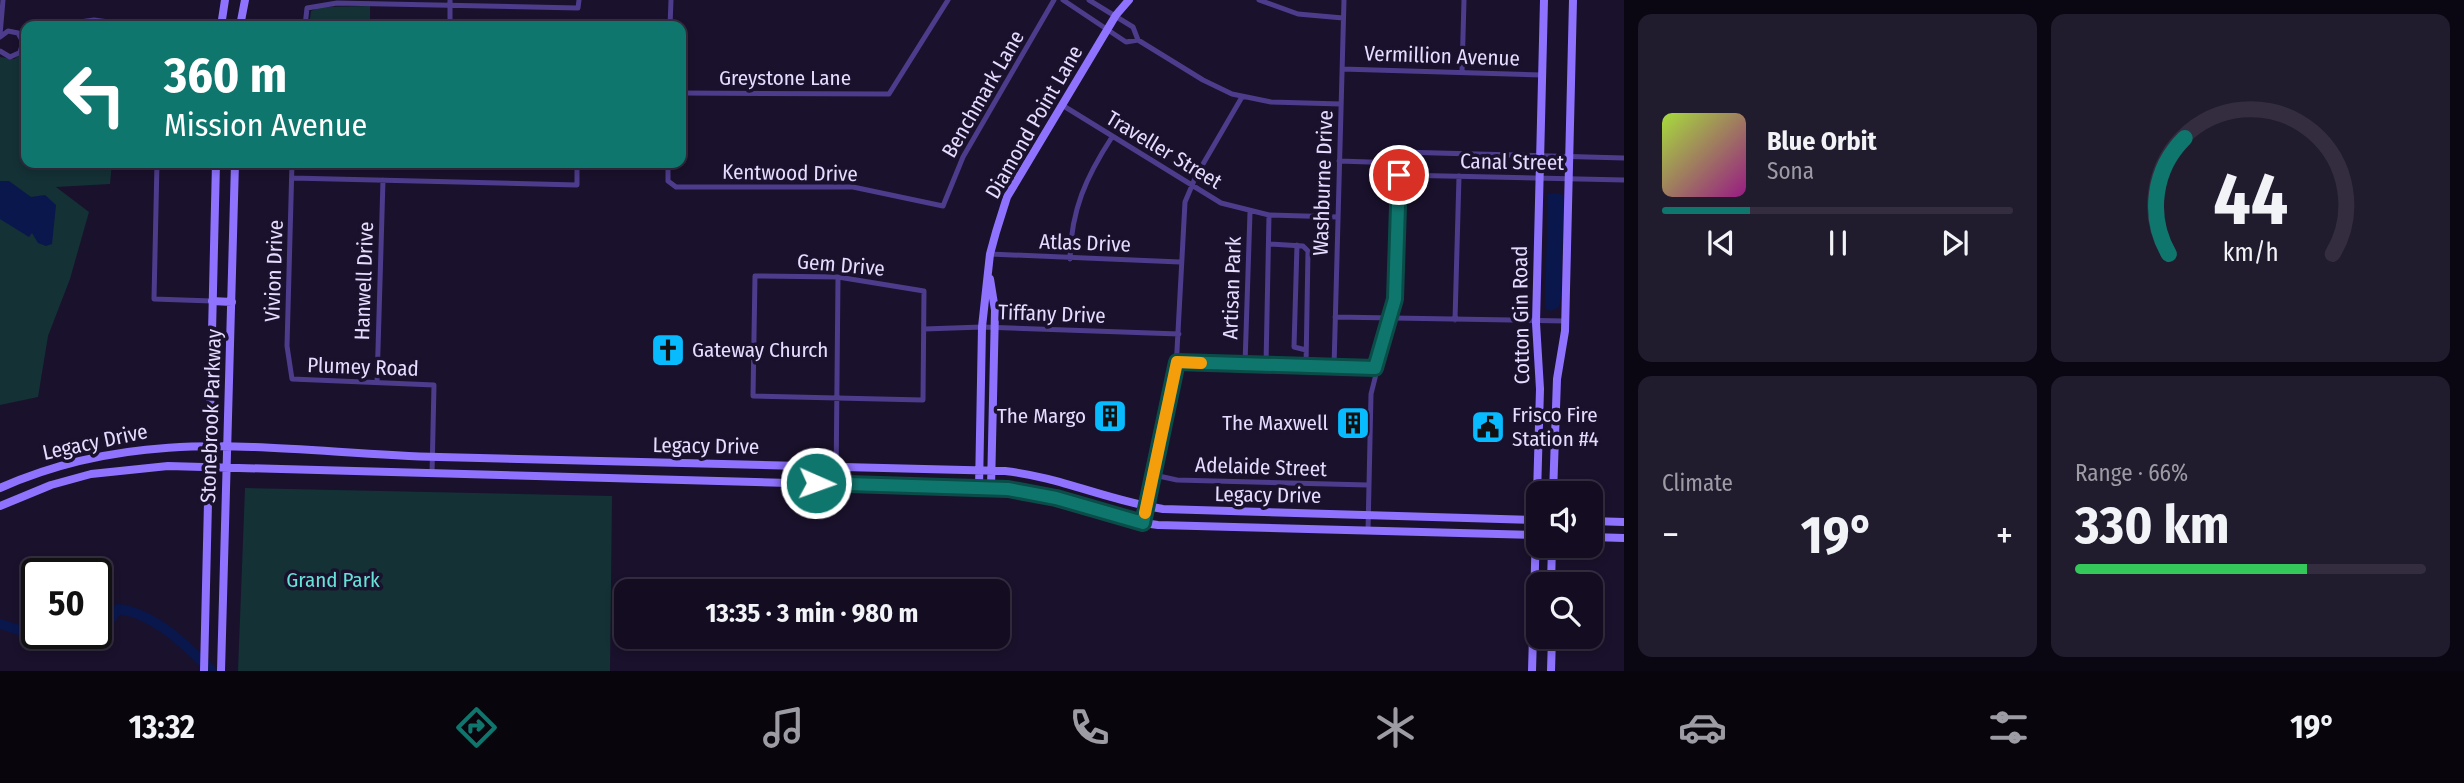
<!DOCTYPE html>
<html lang="en">
<head>
<meta charset="utf-8">
<style>
  :root { --surface:#140d21; --page:#211b2e; --text:#f1f3f6; --muted:#9d9ca5; --line:#332d3f; --accent:#0f766e }
  body { margin:0; font-family:"Fira Sans Condensed",sans-serif; background:var(--page); color:var(--text); height:100vh; display:flex; flex-direction:column; font-size:26px; white-space:nowrap }
  * { box-sizing:border-box; margin:0 }
  p { font-size:23px; color:var(--muted) }
  .icon { flex:none; width:38px; height:38px; fill:none; stroke:currentColor; stroke-width:2; stroke-linecap:round; stroke-linejoin:round }
  .map { position:relative; flex:1; overflow:hidden }
  .side { display:flex; flex-direction:column; gap:14px; padding:14px; background:#0b0712; width:840px }
  .side>* { flex:none }
  .banner { position:absolute; left:21px; top:21px; width:665px; height:147px; border-radius:14px; box-shadow:0 4px 10px #0003,0 0 0 2px var(--line); background:#0f766e; color:#fff; overflow:hidden }
  .controls { position:absolute; left:1526px; top:481px; display:grid; gap:14px }
  .controls a { display:grid; place-items:center; width:77px; height:77px; border-radius:14px; background:var(--surface); box-shadow:0 4px 10px #0003,0 0 0 2px var(--line); font-size:35px }
  .speed { position:absolute; left:21px; top:558px; display:flex; gap:14px; font-size:35px; font-weight:700; text-align:center }
  .speed>* { display:grid; place-content:center; width:91px; height:91px; border-radius:50%; background:var(--surface); box-shadow:0 4px 10px #0003,0 0 0 2px var(--line); line-height:1 }
  .speed .limit { border:4px solid #111; border-radius:10px; background:#fff; color:#111 }
  .pin { position:absolute; display:grid; place-items:center; width:60px; height:60px; color:#fff; margin:-30px; border:4px solid #fff; border-radius:50%; box-shadow:0 2px 7px #0007 }
  .me { position:absolute; width:77px; margin:-38px; rotate:92deg; stroke-linejoin:round; filter:drop-shadow(0 0 5px #0008) }
  .turn { display:flex; align-items:center; gap:24px; height:147px; padding:0 28px; font-size:32px }
  .turn .icon { width:91px; height:91px; stroke-width:2.5 }
  .turn b { display:block; font-size:49px; line-height:60px }
  .big { font-size:52px; font-weight:700; line-height:1.1 }
  .side .widget { flex:1; display:flex; flex-direction:column; justify-content:center; gap:10px; min-width:0; padding:0 24px; border-radius:14px; background:var(--page) }
  .side .dial { align-items:center; gap:0 }
  .dial svg { height:182px; overflow:visible; fill:none; stroke:var(--line); stroke-width:7; stroke-linecap:round; text-anchor:middle }
  .dial text { fill:var(--text); stroke:none }
  .song { display:flex; align-items:center; gap:21px }
  .cover { width:84px; height:84px; border-radius:10px; background:linear-gradient(135deg,hsl(80 70% 55%),hsl(310 70% 35%)) }
  .played { height:7px; border-radius:4px; background:linear-gradient(90deg,var(--accent) 25%,var(--line) 25%) }
  .keys { display:flex; justify-content:space-around; direction:ltr }
  .heat { display:flex; justify-content:space-between; align-items:center; font-size:38px; direction:ltr }
  .charge { height:10px; border-radius:5px; background:linear-gradient(90deg,#34c759 66%,var(--line) 0) }
  .side .tiles { flex:1; display:grid; gap:14px; grid-template-columns:repeat(2,1fr) }
  .trip { position:absolute; left:614px; top:579px; width:396px; height:70px; border-radius:14px; background:var(--surface); box-shadow:0 4px 10px #0003,0 0 0 2px var(--line); font-weight:700; line-height:70px; text-align:center }
  .menu { display:flex; height:112px; justify-content:space-around; align-items:center; background:#08050d; color:var(--muted) }
  .menu .icon { width:49px; height:49px }
  .menu .selected { color:var(--accent) }
  .menu b { font-size:32px; color:var(--text) }
  main { display:flex; flex:1; min-height:0 }
  .map>svg:first-child { display:block }
  .green { fill:#143136 }
  .water { fill:#0a174c }
  .lines { fill:none; stroke-linecap:round; stroke-linejoin:round }
  .river { stroke:#0a174c; stroke-width:10 }
  .street { stroke:#4d3c8b; stroke-width:5 }
  .secondary { stroke:#8f73ff; stroke-width:8 }
  .route-casing { stroke:#0a4d48; stroke-width:18 }
  .route { stroke:#0f766e; stroke-width:12 }
  .slow { stroke:#f59e0b; stroke-width:12 }
  .labels { text-anchor:middle; dominant-baseline:central; stroke-width:7; stroke-linejoin:round; paint-order:stroke }
  .street-label { font-size:21px; fill:#e6dcff; stroke:#1a112c }
  .poi-label { font-size:21px; fill:#e6dcff; stroke:#1a112c; text-anchor:start }
  .park-label { font-size:21px; fill:#65e3d9; stroke:#1a112c }
</style>
</head>
<body>
<main>
<div class="map">
<svg width="1624" height="671" viewBox="0 0 1624 671">
  <rect width="100%" height="100%" fill="#1a112c"/>
  <path class="green" d="M370,6V26H309L311,11L320,7Z
    M26,51V163H112L110,184L56,187L89,212L70,279L48,336L38,397L0,405V57L14,59Z
    M245,488L612,496L610,671H238Z"/>
  <path class="water" d="M0,181H9L31,197L45,195L56,205L52,244L46,246L38,243L32,233L29,237L0,219Z
    M1558,193L1563,195L1564,201L1561,297L1559,307L1551,311L1546,309L1545,303L1548,194Z"/>
  <g class="lines">
    <path class="river" d="M0,624L51,640L88,634
      M96,629L107,624L118,609C154,613 187,646 212,671"/>
    <path class="street" d="M1063,0L1126,42L1138,40L1203,80L1232,94L1271,102L1341,104
      M1089,0L1133,27L1138,40
      M1259,0L1298,14L1343,18
      M51,26L94,20L138,26
      M305,26L307,8L337,3L578,8L579,0
      M450,26V0
      M670,26L671,0
      M0,35L3,0
      M0,37L8,31L18,33L23,42L20,52
      M0,51L10,57L21,52
      M1342,69L1542,75
      M1462,72L1464,0
      M681,93L889,94L948,0
      M1062,105L1221,203L1269,215L1338,217
      M1339,161L1399,163
      M157,163L154,299L212,301
      M292,163L287,346L292,379L434,385L432,474
      M668,163V181L676,187H853L943,206L963,157L1054,0
      M1399,175L1624,180
      M292,178L577,185V163
      M1269,244L1303,246L1308,251L1306,366
      M1297,245L1294,347L1306,350
      M990,254L1180,262
      M1070,259C1071,210 1086,177 1112,137
      M755,276L838,277L924,291L923,400L753,396Z
      M1335,317L1565,321
      M1455,320L1459,176
      M924,329L982,327L1179,334
      M1177,362L1375,368
      M1245,364L1250,212
      M1266,365L1269,215
      M1334,367L1344,0
      M377,383L383,180
      M1154,475L1177,480L1368,485
      M836,484L838,277
      M1143,523L1176,369L1185,202L1196,176L1242,97
      M1368,531L1371,394L1395,299L1400,152L1624,158"/>
    <path class="secondary" d="M221,26L225,0
      M240,26L245,0
      M990,279L995,310L991,488
      M212,301L232,302
      M0,488C147,422 285,453 439,457C627,461 816,466 1005,471C1060,477 1109,501 1163,509L1538,520
      M979,488L982,327L990,254L996,232L1007,197L1116,15L1129,0
      M1553,494L1557,379L1565,331L1573,0
      M0,506L51,485L91,474L168,466L1008,489C1060,496 1106,519 1158,525L1538,535
      M1591,521L1624,522
      M1591,537L1624,538
      M1551,584L1552,546
      M204,671L216,163
      M221,671L235,163
      M1532,671L1540,389L1536,323L1544,0
      M1551,671L1552,637"/>
  </g>
  <g class="lines">
    <g class="route-casing">
      <path id="route" d="M816,483L1008,489L1056,498L1143,523L1177,362L1375,368L1395,299L1399,175"/>
    </g>
    <use href="#route" class="route"/>
    <path class="slow" d="M1145,513L1177,362L1201,363"/>
  </g>
  <defs>
    <g id="church-square" transform="scale(1.75)"><rect x="-9" y="-9" width="18" height="18" rx="4" fill="#08bbff" stroke="#1a112c"/><path d="M-1.2-6h2.4v3.5h3.3v2.4h-3.3V6h-2.4V-.1h-3.3v-2.4h3.3Z" fill="#111"/></g>
    <g id="building-square" transform="scale(1.75)"><rect x="-9" y="-9" width="18" height="18" rx="4" fill="#08bbff" stroke="#1a112c"/><path d="M-4-6H4V6H1V3H-1V6H-4ZM-2.5-4.3h1.7v1.8h-1.7ZM.8-4.3h1.7v1.8H.8ZM-2.5-1h1.7V.8h-1.7ZM.8-1h1.7V.8H.8Z" fill="#111"/></g>
    <g id="civic-square" transform="scale(1.75)"><rect x="-9" y="-9" width="18" height="18" rx="4" fill="#08bbff" stroke="#1a112c"/><path d="M-.6-6.5H3V-4.5H.6V-3L4-1V1h2V6H-6V1h2V-1L-.6-3ZM-1.2 2.5V6h2.4V2.5Z" fill="#111"/></g>
  </defs>
  <g fill-rule="evenodd">
    <use href="#church-square" x="668" y="350"/>
    <use href="#building-square" x="1110" y="416"/>
    <use href="#building-square" x="1353" y="423"/>
    <use href="#civic-square" x="1488" y="427"/>
  </g>
  <g class="labels">
    <g class="street-label">
      <text transform="translate(1442 56) rotate(2)">Vermillion Avenue</text>
      <text x="785" y="78">Greystone Lane</text>
      <text transform="translate(983 94) rotate(-60)">Benchmark Lane</text>
      <text transform="translate(1034 122) rotate(-60)">Diamond Point Lane</text>
      <text transform="translate(1164 150) rotate(31)">Traveller Street</text>
      <text transform="translate(1512 162) rotate(1)">Canal Street</text>
      <text transform="translate(790 173) rotate(1)">Kentwood Drive</text>
      <text transform="translate(1323 183) rotate(-88)">Washburne Drive</text>
      <text transform="translate(1085 243) rotate(2)">Atlas Drive</text>
      <text transform="translate(841 265) rotate(5)">Gem Drive</text>
      <text transform="translate(274 271) rotate(-88)">Vivion Drive</text>
      <text transform="translate(364 281) rotate(-88)">Hanwell Drive</text>
      <text transform="translate(1232 288) rotate(-88)">Artisan Park</text>
      <text transform="translate(1052 314) rotate(2)">Tiffany Drive</text>
      <text transform="translate(1521 315) rotate(-91)">Cotton Gin Road</text>
      <text transform="translate(363 367) rotate(2)">Plumey Road</text>
      <text transform="translate(211 416) rotate(-88)">Stonebrook Parkway</text>
      <text transform="translate(95 442) rotate(-12)">Legacy Drive</text>
      <text transform="translate(706 446) rotate(1)">Legacy Drive</text>
      <text transform="translate(1261 467) rotate(2)">Adelaide Street</text>
      <text transform="translate(1268 495) rotate(1)">Legacy Drive</text>
    </g>
    <g class="poi-label">
      <text x="692" y="350">Gateway Church</text>
      <text x="1512" y="415">Frisco Fire<tspan x="1512" dy="24">Station #4</tspan></text>
      <text x="1086" y="416" text-anchor="end">The Margo</text>
      <text x="1328" y="423" text-anchor="end">The Maxwell</text>
    </g>
    <g class="park-label">
      <text x="333" y="580">Grand Park</text>
    </g>
  </g>
</svg>
<div class="controls">
<a><svg class="icon" aria-label="sound" viewBox="0 0 24 24"><path d="M4 9h4l5-4v14l-5-4H4zM17 9q2 3 0 6"/></svg></a>
<a><svg class="icon" aria-label="search" viewBox="0 0 24 24"><circle cx="10" cy="10" r="6"/><path d="M15 15l6 6"/></svg></a>
</div>
<div class="speed"><div class="limit">50</div></div>
<div class="pin" style="left:1399px;top:175px;background:#d93025"><svg class="icon" aria-label="arrive" viewBox="0 0 24 24"><path d="M6 21V4h12l-3 4 3 4H6"/></svg></div>
<svg class="me" style="left:816px;top:483px" viewBox="-20 -20 40 40"><circle r="17" fill="#0f766e" stroke="#fff" stroke-width="3"/><path d="M0-11L8 9 0 5-8 9z" fill="#fff"/></svg>
<div class="trip">13:35 · 3 min · 980 m</div>
<div class="banner">
<div class="turn"><svg class="icon" aria-label="left" viewBox="0 0 24 24"><path d="M17 20v-9H6M10 6l-5 5 5 5"/></svg><div><b>360 m</b>Mission Avenue</div></div>
</div>
</div>
<section class="side">
<div class="tiles">
<div class="widget">
<div class="song"><i class="cover"></i><div><b>Blue Orbit</b><p>Sona</p></div></div>
<div class="played"></div>
<div class="keys"><svg class="icon" aria-label="previous" viewBox="0 0 24 24"><path d="M18 5L8 12l10 7zM5 5v14"/></svg><svg class="icon" aria-label="pause" viewBox="0 0 24 24"><path d="M8 5v14M16 5v14"/></svg><svg class="icon" aria-label="next" viewBox="0 0 24 24"><path d="M6 5l10 7-10 7zM19 5v14"/></svg></div>
</div>
<div class="widget dial"><svg viewBox="0 0 100 80">
<path d="M14 69A42 42 0 1 1 86 69"/>
<path d="M14 69A42 42 0 0 1 21 18" stroke="#0f766e"/>
<text x="50" y="56" font-size="32" font-weight="700">44</text>
<text x="50" y="72" font-size="11">km/h</text>
</svg></div>
<div class="widget"><p>Climate</p>
<div class="heat"><a>−</a><b class="big">19°</b><a>+</a></div>
</div>
<div class="widget"><p>Range · 66%</p><b class="big">330 km</b><div class="charge"></div></div>
</div>
</section>
</main>
<nav class="menu">
<b>13:32</b>
<svg class="icon selected" aria-label="directions" viewBox="0 0 24 24"><path d="M12 3l9 9-9 9-9-9zM9 14v-3h6M13 9l2 2-2 2"/></svg>
<svg class="icon" aria-label="music" viewBox="0 0 24 24"><path d="M9 18V5l10-2v13"/><circle cx="6" cy="18" r="3"/><circle cx="16" cy="16" r="3"/></svg>
<svg class="icon" aria-label="phone" viewBox="0 0 24 24"><path d="M5 4h4l2 5-3 2q2 4 5 5l2-3 5 2v4C11 20 4 13 5 4z"/></svg>
<svg class="icon" aria-label="climate" viewBox="0 0 24 24"><path d="M12 3v18M4 7l16 10M4 17L20 7"/></svg>
<svg class="icon" aria-label="car" viewBox="0 0 24 24"><path d="M5 17H2v-5l4-1 3-4h7l3 4 3 1v5h-3M9 17h6M6 11h13"/><circle cx="7" cy="17" r="2"/><circle cx="17" cy="17" r="2"/></svg>
<svg class="icon" aria-label="filters" viewBox="0 0 24 24"><path d="M4 7h16M4 17h16"/><circle cx="9" cy="7" r="2"/><circle cx="15" cy="17" r="2"/></svg>
<b>19°</b>
</nav>
</body>
</html>
